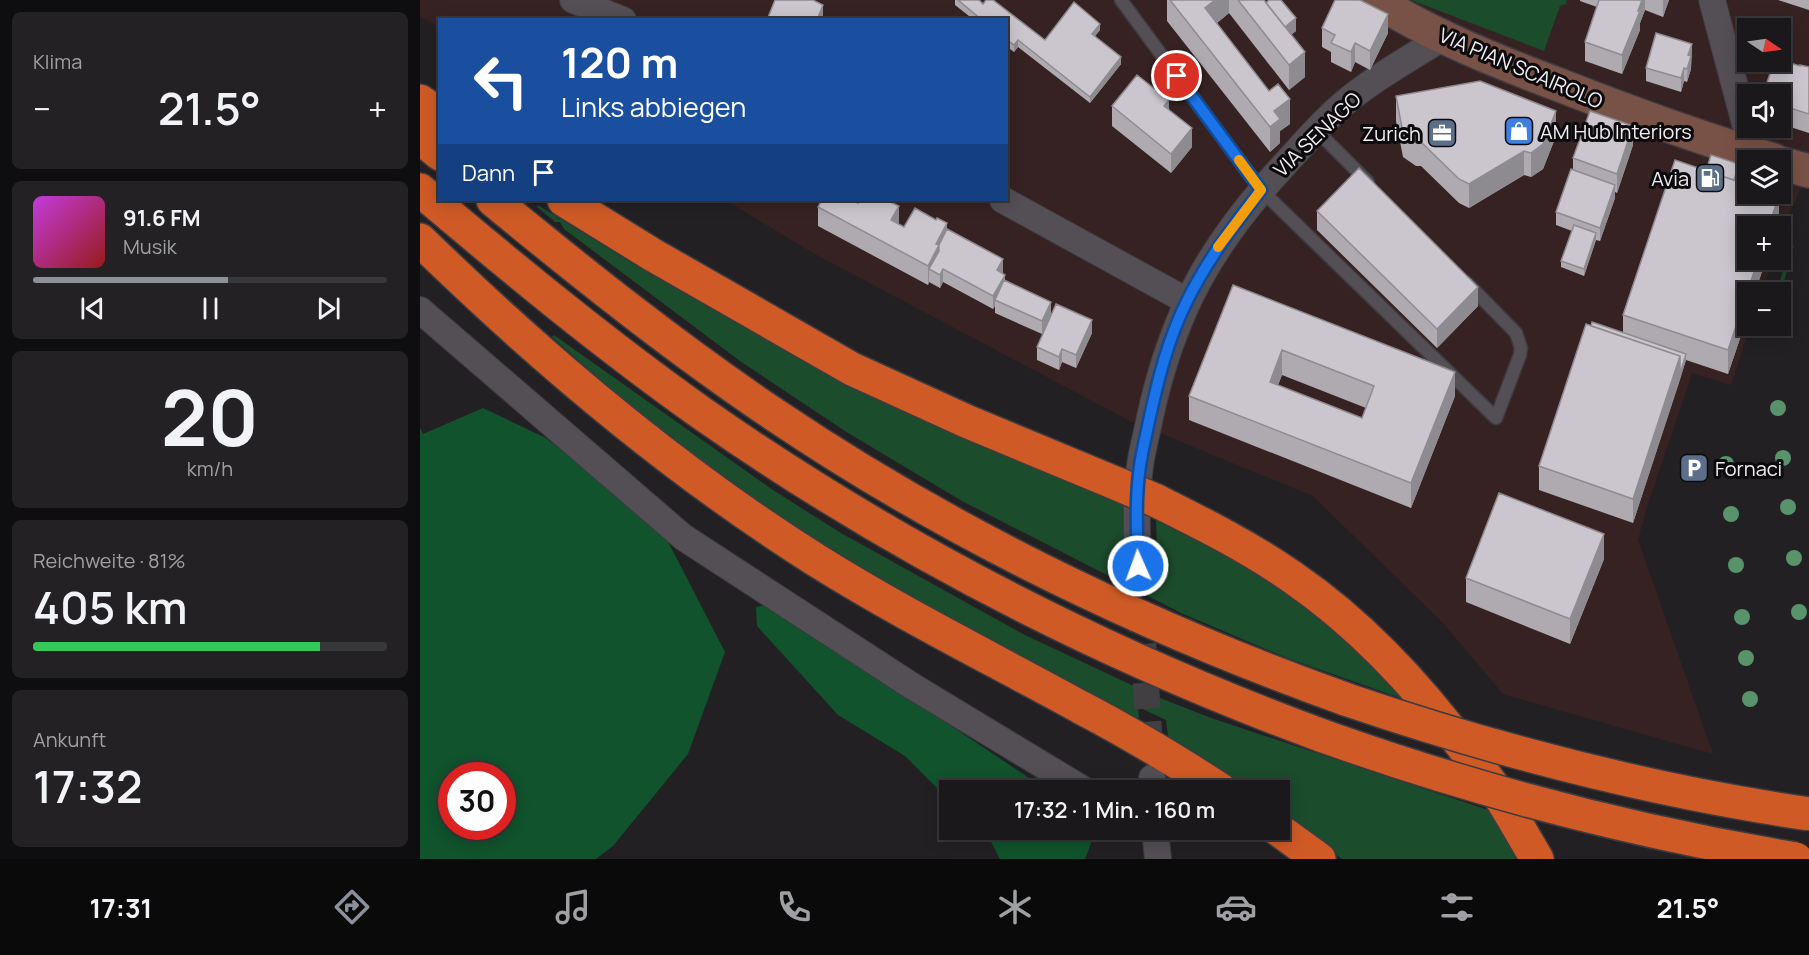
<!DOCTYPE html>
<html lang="de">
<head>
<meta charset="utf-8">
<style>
  :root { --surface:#1a181b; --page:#232124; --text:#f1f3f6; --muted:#9fa0a3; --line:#38373a; --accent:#8c9099 }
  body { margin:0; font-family:Manrope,sans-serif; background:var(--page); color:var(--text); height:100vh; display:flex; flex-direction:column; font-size:22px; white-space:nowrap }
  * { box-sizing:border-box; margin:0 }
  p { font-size:20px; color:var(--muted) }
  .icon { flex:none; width:33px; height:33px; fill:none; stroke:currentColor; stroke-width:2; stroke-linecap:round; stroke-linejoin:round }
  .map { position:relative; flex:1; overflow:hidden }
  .panel { display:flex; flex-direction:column; gap:12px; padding:12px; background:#0e0d0f; width:420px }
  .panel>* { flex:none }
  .guide { position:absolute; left:18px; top:18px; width:570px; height:183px; border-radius:0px; box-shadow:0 3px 15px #0003,0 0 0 2px var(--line); background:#1a4fa0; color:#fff; overflow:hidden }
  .needle { width:39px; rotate:103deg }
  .controls { position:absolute; left:1317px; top:18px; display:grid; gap:12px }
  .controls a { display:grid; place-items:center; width:54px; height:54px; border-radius:0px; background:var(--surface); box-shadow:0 3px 15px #0003,0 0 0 2px var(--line); font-size:30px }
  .speed { position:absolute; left:18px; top:762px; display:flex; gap:12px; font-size:30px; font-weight:700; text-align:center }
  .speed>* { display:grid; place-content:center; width:78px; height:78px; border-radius:50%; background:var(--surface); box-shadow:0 3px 15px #0003,0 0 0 2px var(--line); line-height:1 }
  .speed .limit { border:9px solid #d22; background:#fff; color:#111 }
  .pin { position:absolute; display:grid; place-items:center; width:51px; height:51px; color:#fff; margin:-26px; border:3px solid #fff; border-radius:50%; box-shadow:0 2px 6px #0007 }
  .me { position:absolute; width:66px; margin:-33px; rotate:358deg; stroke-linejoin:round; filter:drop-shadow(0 0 4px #0008) }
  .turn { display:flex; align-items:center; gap:21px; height:126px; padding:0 24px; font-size:27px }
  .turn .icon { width:78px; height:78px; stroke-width:2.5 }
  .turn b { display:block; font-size:42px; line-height:51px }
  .then { display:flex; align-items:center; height:57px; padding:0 24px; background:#0003; gap:12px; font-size:22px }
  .big { font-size:45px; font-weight:600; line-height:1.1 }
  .panel .card { flex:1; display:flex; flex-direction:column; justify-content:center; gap:9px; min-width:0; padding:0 21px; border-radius:9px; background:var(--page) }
  .panel .dial { align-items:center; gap:0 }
  .dial b { font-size:78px; line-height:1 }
  .song { display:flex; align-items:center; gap:18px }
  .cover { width:72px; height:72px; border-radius:9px; background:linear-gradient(135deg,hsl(290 70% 55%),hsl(0 70% 35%)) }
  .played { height:6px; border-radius:3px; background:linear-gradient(90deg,var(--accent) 55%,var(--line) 55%) }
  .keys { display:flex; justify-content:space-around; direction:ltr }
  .heat { display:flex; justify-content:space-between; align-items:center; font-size:33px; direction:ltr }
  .charge { height:9px; border-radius:4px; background:linear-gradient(90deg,#34c759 81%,var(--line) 0) }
  .trip { position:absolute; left:519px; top:780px; width:351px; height:60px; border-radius:0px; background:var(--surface); box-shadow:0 3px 15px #0003,0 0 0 2px var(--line); font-weight:600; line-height:60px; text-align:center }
  .tab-bar { display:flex; height:96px; justify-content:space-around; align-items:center; background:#0a0a0b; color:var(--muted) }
  .tab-bar .icon { width:42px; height:42px }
  .tab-bar .on { color:var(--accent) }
  .tab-bar b { font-size:27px; color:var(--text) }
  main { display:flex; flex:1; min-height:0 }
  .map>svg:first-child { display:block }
  .commercial { fill:#362223; fill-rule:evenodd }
  .green { fill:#1b4c2c }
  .forest { fill:#10532c; fill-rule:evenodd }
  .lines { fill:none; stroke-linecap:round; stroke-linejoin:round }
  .street-tunnel { stroke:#423f43; stroke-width:26; stroke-dasharray:26 13; stroke-linecap:butt }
  .lane-casing { stroke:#3e3b40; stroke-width:15 }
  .street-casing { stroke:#3e3b40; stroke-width:28 }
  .secondary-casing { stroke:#3e3b40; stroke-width:36 }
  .highway-casing { stroke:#3e3b40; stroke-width:36 }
  .lane { stroke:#544f55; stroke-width:12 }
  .street { stroke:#544f55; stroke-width:26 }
  .secondary { stroke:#795247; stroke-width:33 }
  .highway { stroke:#cf5a25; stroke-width:33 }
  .highway-bridge-casing { stroke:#3e3b40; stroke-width:36; stroke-linecap:butt }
  .highway-bridge { stroke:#cf5a25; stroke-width:33 }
  .tree { fill:#58936c }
  .wall { fill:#afaab0; fill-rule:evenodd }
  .shaded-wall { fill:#8e8b90 }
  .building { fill:#cbc6cd; stroke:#8e8b90; stroke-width:1.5; fill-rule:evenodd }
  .route-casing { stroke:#114b97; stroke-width:15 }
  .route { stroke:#1a73e8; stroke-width:10 }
  .slow { stroke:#f59e0b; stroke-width:10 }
  .labels { text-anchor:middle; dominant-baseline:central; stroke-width:6; stroke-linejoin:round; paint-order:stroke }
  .street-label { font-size:20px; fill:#efedf0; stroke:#0c0a0c }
  .poi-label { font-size:20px; fill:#efedf0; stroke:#0c0a0c; text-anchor:start }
</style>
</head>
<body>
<main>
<section class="panel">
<div class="card"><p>Klima</p>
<div class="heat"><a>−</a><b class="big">21.5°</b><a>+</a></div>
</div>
<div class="card">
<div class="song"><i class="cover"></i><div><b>91.6 FM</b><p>Musik</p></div></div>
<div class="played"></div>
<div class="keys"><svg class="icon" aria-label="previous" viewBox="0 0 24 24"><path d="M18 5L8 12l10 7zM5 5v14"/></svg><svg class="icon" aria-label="pause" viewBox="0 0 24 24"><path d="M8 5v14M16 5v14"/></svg><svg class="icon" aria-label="next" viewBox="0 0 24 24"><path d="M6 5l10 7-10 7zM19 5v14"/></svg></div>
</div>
<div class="card dial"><b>20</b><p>km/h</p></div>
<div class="card"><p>Reichweite · 81%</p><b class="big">405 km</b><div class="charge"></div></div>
<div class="card"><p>Ankunft</p><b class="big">17:32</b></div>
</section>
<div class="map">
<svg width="1389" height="859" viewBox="0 0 1389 859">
  <rect width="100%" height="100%" fill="#232024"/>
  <path class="commercial" d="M0,0H1389V173L1366,220L1361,236L1360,226H1328V260H1353L1342,292H1328V326H1330L1311,385L1272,373L1226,510L1218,540L1293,754L1083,694L1023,623L893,496L708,420L395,254L305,200H586V20H20L19,27L0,16ZM1328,28H1360V62H1328ZM1328,94H1360V128H1328ZM1328,160H1360V194H1328Z"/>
  <path class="green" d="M991,0H1147L1146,4L1140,6L1124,51Z
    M118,205L215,265L388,361L704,503L707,565L738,579L736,518L766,532L868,592L929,641L986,700L867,658L761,613L542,501L428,433L320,361L144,229L140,222H135L117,207Z
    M1372,245L1374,246L1364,281L1369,337L1356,334L1341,336L1345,326H1360V292H1356Z
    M134,335L353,490L421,533L603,634L735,696L791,718L1071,811L1097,859H922L860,813V790H827L758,746L748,736L746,720L718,707L719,719L706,716L398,545L287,468L207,403L132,337Z"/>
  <path class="forest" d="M63,408L126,438L243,532L305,652L268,754L193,846L176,859H0V428L3,434ZM32,776H82V826H32Z
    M349,604L627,790H530L529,800L485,756L418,715L337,626L336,607Z
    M559,830H676L665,859H580L570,840Z"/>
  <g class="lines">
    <path class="street-tunnel" d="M718,566L731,761"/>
    <g class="lane-casing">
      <path id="lane" d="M701,0L841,190L1076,418L1100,355L1101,348L1096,333L1047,283
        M896,130L948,182"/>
    </g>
    <g class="street-casing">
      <path id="street" d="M153,0L203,20
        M1292,0L1333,154
        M583,200L767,301
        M0,310L263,537L492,686L664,790
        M718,566C717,533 715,500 720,466C722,450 727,433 730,417C753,311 792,243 865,164C888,139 910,113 937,93C964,72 996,55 1025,36
        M732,778L733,790
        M735,830L738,859"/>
    </g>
    <g class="secondary-casing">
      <path id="secondary" d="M955,0C1013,36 1078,62 1142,86C1211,113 1282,139 1354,160
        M1360,163L1389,171"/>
    </g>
    <g class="highway-casing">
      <path id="highway" d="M0,101L20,115
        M0,137L20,154
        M0,190C91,267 183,343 280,412C474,548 680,654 903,736
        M73,200C164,275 257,349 355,415C533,535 727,628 928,700
        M144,200L233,255L432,369L546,421L700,485
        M0,240C122,359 252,469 396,560C482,614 573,659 662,708C710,733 756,761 801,790
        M737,501C783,524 829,547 872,577C942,625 1000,688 1050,756C1061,770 1073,785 1082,800C1094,819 1105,839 1117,859
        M859,830L899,859"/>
    </g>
    <use href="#lane" class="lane"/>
    <use href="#street" class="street"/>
    <use href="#secondary" class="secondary"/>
    <use href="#highway" class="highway"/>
    <g class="highway-bridge-casing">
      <path id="highway-bridge" d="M700,485L737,501
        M928,700C1078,751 1232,791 1389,814
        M903,736C1057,791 1215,832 1376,859"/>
    </g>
    <use href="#highway-bridge" class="highway-bridge"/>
  </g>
  <g class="tree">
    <circle cx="1358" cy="408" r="8"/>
    <circle cx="1363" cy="458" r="8"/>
    <circle cx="1306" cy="464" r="8"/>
    <circle cx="1368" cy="507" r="8"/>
    <circle cx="1311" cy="514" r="8"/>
    <circle cx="1374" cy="558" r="8"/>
    <circle cx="1316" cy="565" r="8"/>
    <circle cx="1379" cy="612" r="8"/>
    <circle cx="1322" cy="617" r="8"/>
    <circle cx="1326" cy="658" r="8"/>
    <circle cx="1330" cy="699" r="8"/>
  </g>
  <path class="wall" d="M535,0H559L563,4L625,40L680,30L675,36L701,64L670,103L598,47L594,52L586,46V20H554L535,5Z
    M747,0H844L876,31L871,35L885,77L869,90L809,13L797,23L870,124L860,131V143L850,152L747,21Z
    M1160,0H1249L1243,17L1225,10L1220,23V30L1202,74L1165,61V42L1177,7L1160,1Z
    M1358,0H1389V10Z
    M902,28L968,33L950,70L935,62L931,72L911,62V52L902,47Z
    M1272,44L1271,69L1267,82L1264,81L1261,92L1226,81V68Z
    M1380,66L1389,67V133L1364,125V122L1360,121V94Z
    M976,96L1136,136L1123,169L1111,177L1104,175L1049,208L1039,203L1001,166H996L983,157L976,121Z
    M692,106L749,109L772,147L751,173L692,126Z
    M1213,145L1197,193L1195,192V198L1180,241L1176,240L1164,276L1141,267V261L1152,231L1136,225V212L1153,170V158Z
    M1286,171H1319L1316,181L1359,220L1357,226H1328V260H1346L1335,292H1328V315L1308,374L1266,360L1213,523L1119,490V466L1171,326L1203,333V315Z
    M398,207L479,224L484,227L527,229L583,272L582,274L585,281L631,315L622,334L575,313V306L573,309L523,282L520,288L509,282L508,285L398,226Z
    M897,211L1058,306L1017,348L897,230Z
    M813,285L1035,396L991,508L769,420V396ZM862,375L946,408L942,418L858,385Z
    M672,333L656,368L642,362L639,370L617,360V347Z
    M1184,559L1150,644L1046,602V578Z"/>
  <path class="shaded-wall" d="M795,0H809V13L785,33V8Z
    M1222,0H1225V10L1220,23V30L1202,74V55Z
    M1243,0H1249L1243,17Z
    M403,5V18L402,20H397Z
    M968,14V33L950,70V51Z
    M876,18V31L860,44V31Z
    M680,24V30L672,40V34Z
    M598,40V47L594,52V45Z
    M935,43V62L931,72V52Z
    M1272,44L1271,69L1267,82L1268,55Z
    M885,52V77L869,90V65Z
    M701,57V64L670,103V97Z
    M1264,68V81L1261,92V78Z
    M870,99V124L860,131V143L850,152V127L854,111Z
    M749,100V119L744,106Z
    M1136,111V136L1123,169L1111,177V153Z
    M1213,126V145L1197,193V174Z
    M772,128V147L751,173V154Z
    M1104,151V175L1049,208V184Z
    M1319,164V171L1309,203V196Z
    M1195,185V198L1180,241V228Z
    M1359,195V220L1357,226H1349Z
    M479,206V225L471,220Z
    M527,223V242L509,269V282L508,285V266L516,244Z
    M1176,233V240L1164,276V269Z
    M583,259V272L577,284V270Z
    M1338,260H1346L1335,292H1328V315L1308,374V350Z
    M523,269V282L520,288V275Z
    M585,275V288L575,300V306L573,309V296Z
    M1058,287V306L1017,348V329Z
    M631,302V315L622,334V321Z
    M672,320V333L656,368V355Z
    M642,349V362L639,370V357Z
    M862,350V375L850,406V382Z
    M1266,354V360L1260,380L1213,523V499L1260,356Z
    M1035,372V396L991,508V483Z
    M1184,534V559L1150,644V619Z"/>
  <path class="building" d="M355,0H393L403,5L397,20H347Z
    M538,0H559L563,4L566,0H573L625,40L654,2L680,24L672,34L701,57L670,97L598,40L594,45L586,39V20H562Z
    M750,0H795L785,8L849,91L858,84L870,99L854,111L860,119L850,127Z
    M818,0H844L885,52L869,65Z
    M849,0H861L876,18L865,27L846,3Z
    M915,0H940L968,14L950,51L935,43L931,52L911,43L915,35L902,28Z
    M1179,0H1222L1218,11H1220L1202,55L1165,42Z
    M1236,33L1272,44L1268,55L1271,56L1267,69L1264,68L1261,78L1226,68Z
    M1360,60L1380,66V65L1389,67V114L1364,106L1365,104L1360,102V94H1343L1354,62H1360Z
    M717,75L749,100L744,106L772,128L751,154L692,106Z
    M1060,81L1136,111L1123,144L1111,153L1104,151L1049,184L1039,179L1001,142H996L983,133L976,96Z
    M1170,111L1213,126L1197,174L1153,158Z
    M1291,155L1319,164L1314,180L1286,171Z
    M1255,160L1328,185V194H1354L1359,195L1349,226H1328V260H1338L1308,350L1203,315Z
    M939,168L1058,287L1017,329L897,211Z
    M1151,169L1195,185L1180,228L1136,212Z
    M402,200H431L438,203L440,200H466L479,206L471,220L484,227L495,208L516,220L517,218L527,223L516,244L519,245L508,266L398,207Z
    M1154,225L1176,233L1164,269L1141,261Z
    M527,229L583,259L577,270L585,275L573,296L523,269L520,275L509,269L519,251V245Z
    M584,280L631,302L622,321L575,300Z
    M813,285L1035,372L991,483L769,396ZM862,350L954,386L942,418L850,382Z
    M636,304L672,320L656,355L642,349L639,357L617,347Z
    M1172,322L1266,354L1260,374V356L1171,326Z
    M1166,324L1260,356L1213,499L1119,466Z
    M1079,493L1184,534L1150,619L1046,578Z"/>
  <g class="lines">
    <g class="route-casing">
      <path id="route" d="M718,566C717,533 715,499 720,466C722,451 726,436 729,421C738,380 748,338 768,299C788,259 814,225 841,190L757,76"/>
    </g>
    <use href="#route" class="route"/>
    <path class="slow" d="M798,247L841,190L819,160"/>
  </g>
  <defs>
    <g id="shop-square" transform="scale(1.5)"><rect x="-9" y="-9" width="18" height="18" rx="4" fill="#3f7fe0" stroke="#0c0a0c"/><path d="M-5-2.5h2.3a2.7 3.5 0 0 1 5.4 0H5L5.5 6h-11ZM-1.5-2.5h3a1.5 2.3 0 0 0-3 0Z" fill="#fff"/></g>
    <g id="office-square" transform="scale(1.5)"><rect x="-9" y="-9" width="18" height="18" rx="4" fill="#5c6f8a" stroke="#0c0a0c"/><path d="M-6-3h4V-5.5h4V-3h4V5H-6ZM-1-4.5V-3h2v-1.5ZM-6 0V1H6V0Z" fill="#fff"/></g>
    <g id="fuel-square" transform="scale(1.5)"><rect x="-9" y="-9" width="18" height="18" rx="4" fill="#5c6f8a" stroke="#0c0a0c"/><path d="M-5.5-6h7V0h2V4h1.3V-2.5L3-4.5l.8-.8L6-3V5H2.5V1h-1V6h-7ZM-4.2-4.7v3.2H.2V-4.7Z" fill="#fff"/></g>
    <g id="parking-square" transform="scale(1.5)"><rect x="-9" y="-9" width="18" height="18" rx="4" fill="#5c6f8a" stroke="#0c0a0c"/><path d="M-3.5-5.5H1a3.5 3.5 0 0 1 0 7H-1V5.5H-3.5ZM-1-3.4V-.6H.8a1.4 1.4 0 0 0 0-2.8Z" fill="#fff"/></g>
  </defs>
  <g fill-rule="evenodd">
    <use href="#shop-square" x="1099" y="131"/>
    <use href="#office-square" x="1022" y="133"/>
    <use href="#fuel-square" x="1290" y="178"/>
    <use href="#parking-square" x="1274" y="468"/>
  </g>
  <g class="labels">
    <g class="street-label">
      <text transform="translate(1101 68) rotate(23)">VIA PIAN SCAIROLO</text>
      <text transform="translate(897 134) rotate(-44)">VIA SENAGO</text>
    </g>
    <g class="poi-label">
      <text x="1120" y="131">AM Hub Interiors</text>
      <text x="1001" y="133" text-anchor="end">Zurich</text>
      <text x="1269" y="178" text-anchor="end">Avia</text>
      <text x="1295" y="468">Fornaci</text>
    </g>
  </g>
</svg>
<div class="controls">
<a><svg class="needle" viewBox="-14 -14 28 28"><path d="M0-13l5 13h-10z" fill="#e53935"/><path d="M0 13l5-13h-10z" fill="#9fa0a3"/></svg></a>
<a><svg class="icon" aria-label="sound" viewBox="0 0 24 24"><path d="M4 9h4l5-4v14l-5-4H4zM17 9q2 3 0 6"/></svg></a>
<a><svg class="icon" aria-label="layers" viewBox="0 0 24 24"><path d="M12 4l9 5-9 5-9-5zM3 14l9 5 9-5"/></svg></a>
<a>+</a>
<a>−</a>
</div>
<div class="speed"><div class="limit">30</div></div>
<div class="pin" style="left:757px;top:76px;background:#d93025"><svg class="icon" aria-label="arrive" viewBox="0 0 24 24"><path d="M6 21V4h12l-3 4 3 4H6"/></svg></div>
<svg class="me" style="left:718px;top:566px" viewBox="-20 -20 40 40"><circle r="17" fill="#1a73e8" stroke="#fff" stroke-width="3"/><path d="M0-11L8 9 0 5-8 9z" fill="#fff"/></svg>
<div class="trip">17:32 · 1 Min. · 160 m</div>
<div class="guide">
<div class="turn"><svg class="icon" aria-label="left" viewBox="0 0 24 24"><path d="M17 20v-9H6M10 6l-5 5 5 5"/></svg><div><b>120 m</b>Links abbiegen</div></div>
<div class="then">Dann<svg class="icon" aria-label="arrive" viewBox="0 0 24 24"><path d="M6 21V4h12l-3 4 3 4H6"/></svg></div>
</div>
</div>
</main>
<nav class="tab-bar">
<b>17:31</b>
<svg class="icon on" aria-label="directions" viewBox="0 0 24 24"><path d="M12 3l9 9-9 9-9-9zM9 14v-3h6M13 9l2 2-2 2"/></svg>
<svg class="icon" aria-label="music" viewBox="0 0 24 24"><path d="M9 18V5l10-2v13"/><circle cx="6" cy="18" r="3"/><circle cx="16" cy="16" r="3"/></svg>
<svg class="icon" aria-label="phone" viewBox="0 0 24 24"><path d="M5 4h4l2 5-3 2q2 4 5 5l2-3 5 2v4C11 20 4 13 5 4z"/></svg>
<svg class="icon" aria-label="climate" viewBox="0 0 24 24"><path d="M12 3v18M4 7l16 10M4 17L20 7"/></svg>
<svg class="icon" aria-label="car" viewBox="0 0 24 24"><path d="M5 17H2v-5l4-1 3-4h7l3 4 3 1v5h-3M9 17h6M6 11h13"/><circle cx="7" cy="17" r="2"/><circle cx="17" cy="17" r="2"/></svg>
<svg class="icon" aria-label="filters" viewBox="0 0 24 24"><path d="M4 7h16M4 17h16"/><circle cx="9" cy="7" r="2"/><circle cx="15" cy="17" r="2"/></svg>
<b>21.5°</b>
</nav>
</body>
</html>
